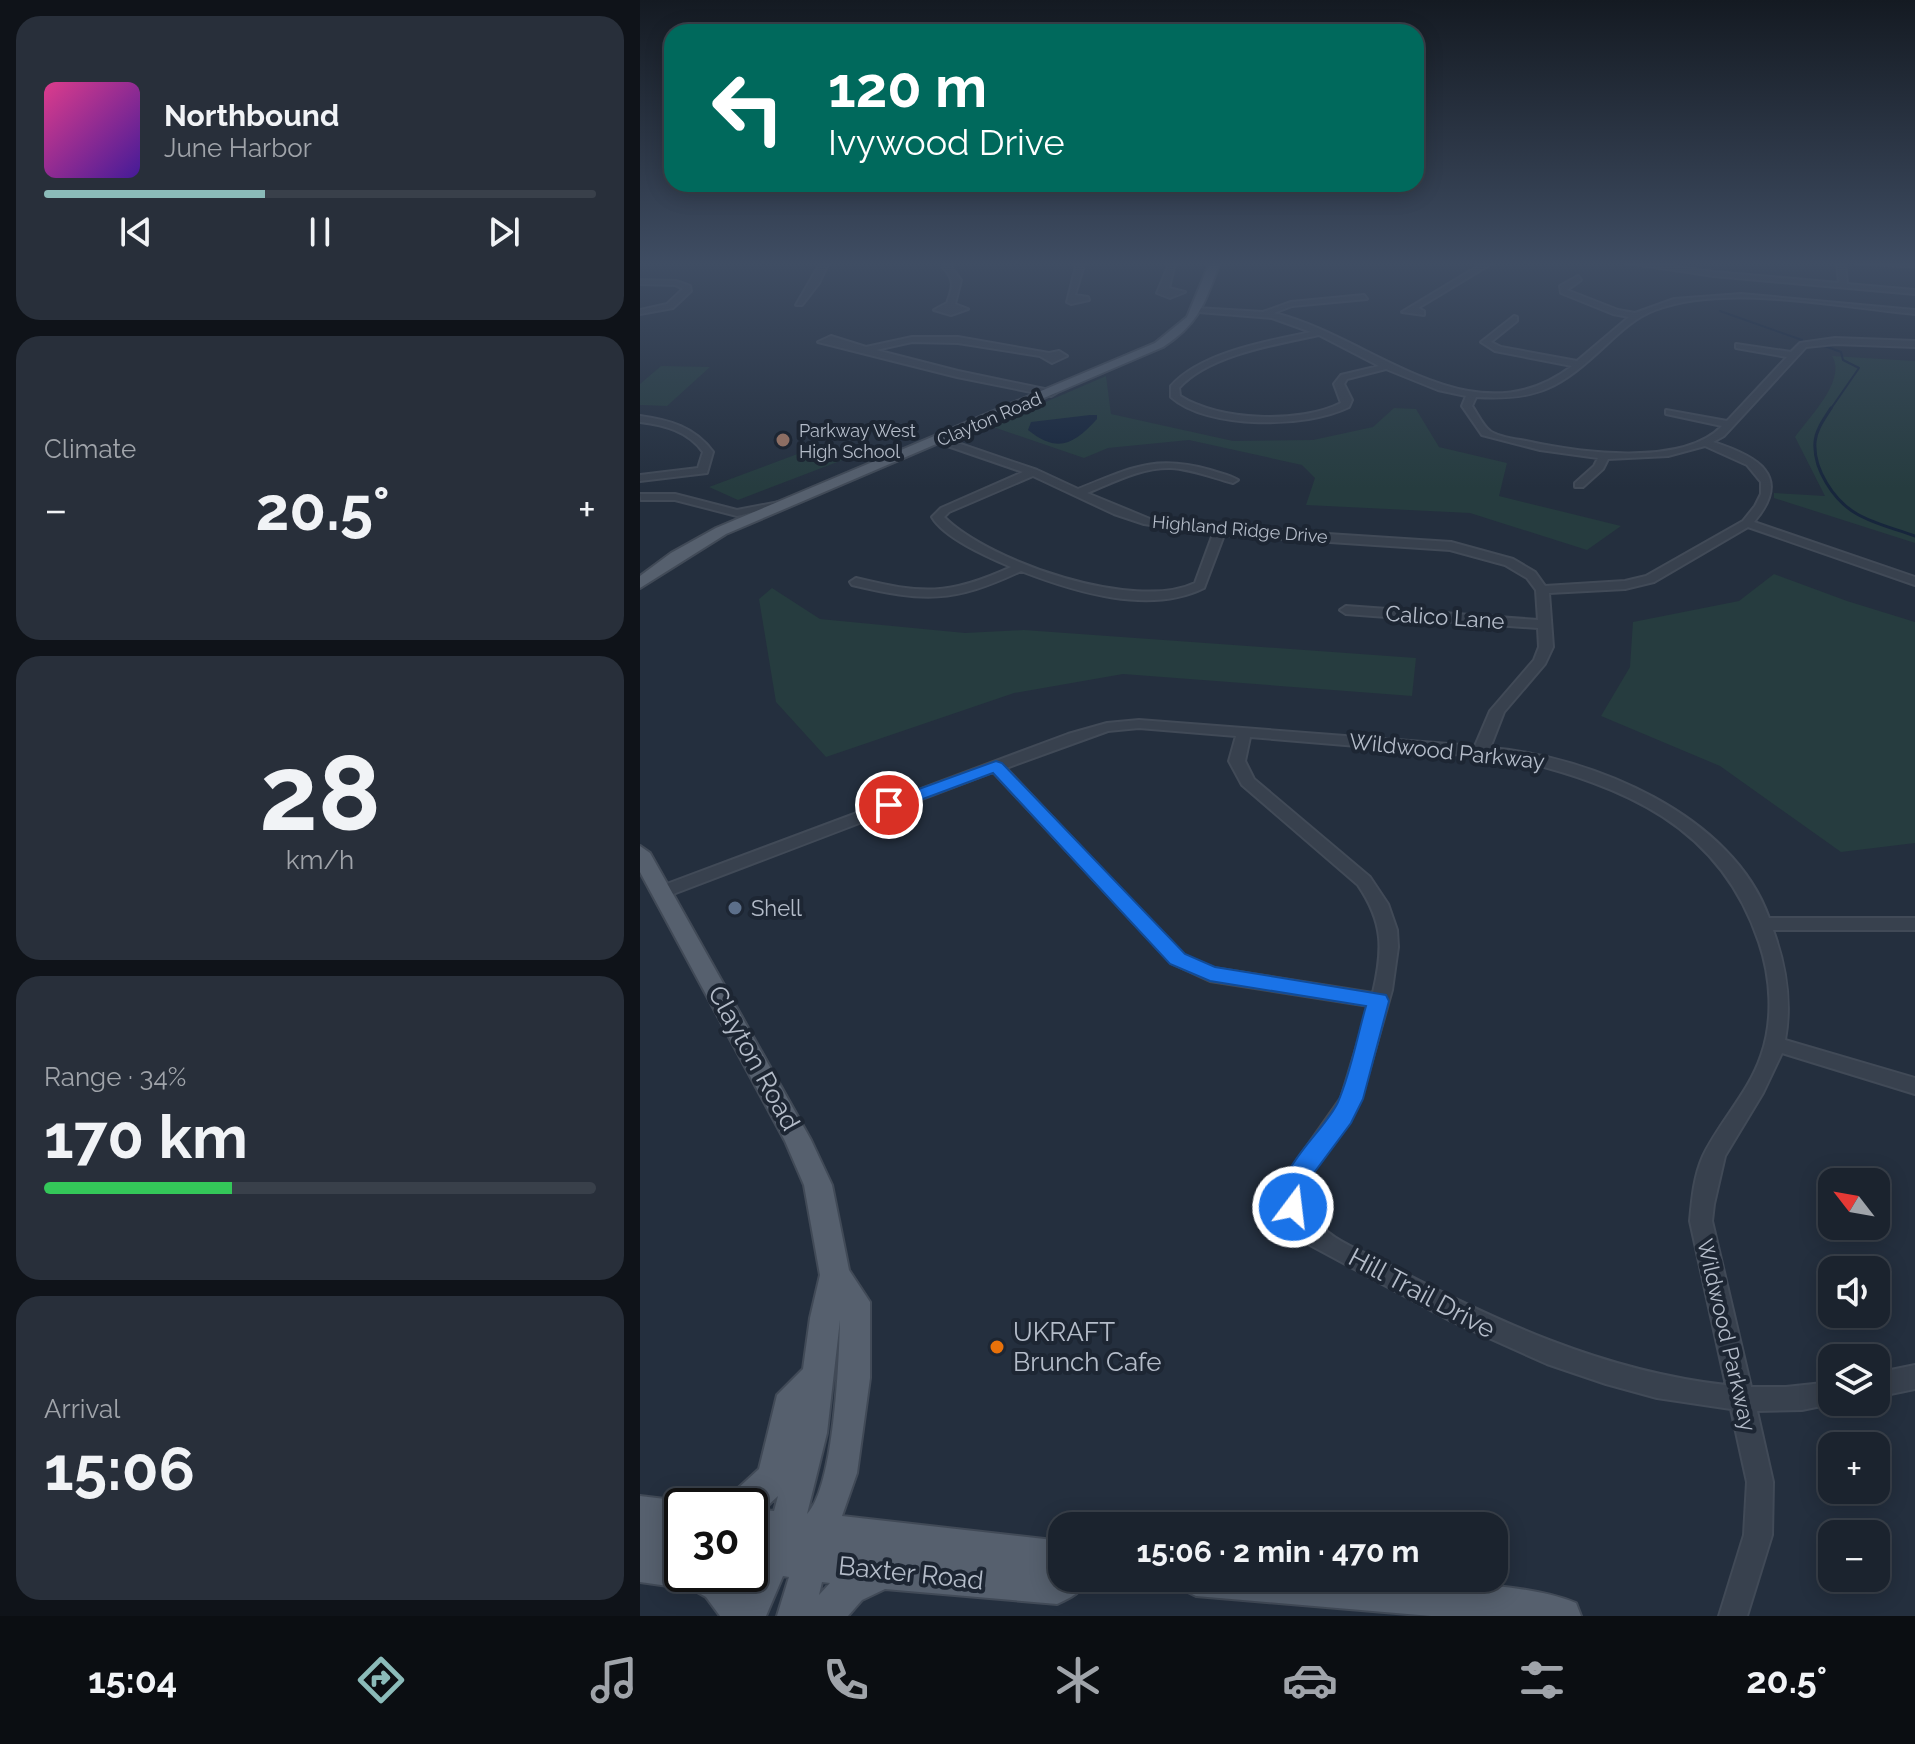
<!DOCTYPE html>
<html lang="en">
<head>
<meta charset="utf-8">
<style>
  :root { --surface:#1b232e; --page:#282f3a; --text:#f1f3f6; --muted:#a0a4aa; --line:#39404a; --accent:#8bbbb9 }
  body { margin:0; font-family:Raleway,sans-serif; background:var(--page); color:var(--text); height:100vh; display:flex; flex-direction:column; font-size:30px; white-space:nowrap }
  * { box-sizing:border-box; margin:0 }
  p { font-size:26px; color:var(--muted) }
  .icon { flex:none; width:44px; height:44px; fill:none; stroke:currentColor; stroke-width:2; stroke-linecap:round; stroke-linejoin:round }
  .map { position:relative; flex:1; overflow:hidden }
  .side { display:flex; flex-direction:column; gap:16px; padding:16px; background:#0f1319; width:640px }
  .side>* { flex:none }
  .banner { position:absolute; left:24px; top:24px; width:760px; height:168px; border-radius:24px; box-shadow:0 4px 20px #0003,0 0 0 2px var(--line); background:#00695c; color:#fff; overflow:hidden }
  .needle { width:52px; rotate:301deg }
  .buttons { position:absolute; left:1178px; top:1168px; display:grid; gap:16px }
  .buttons a { display:grid; place-items:center; width:72px; height:72px; border-radius:16px; background:var(--surface); box-shadow:0 4px 20px #0003,0 0 0 2px var(--line); font-size:40px }
  .speed { position:absolute; left:24px; top:1488px; display:flex; gap:16px; font-size:40px; font-weight:700; text-align:center }
  .speed>* { display:grid; place-content:center; width:104px; height:104px; border-radius:50%; background:var(--surface); box-shadow:0 4px 20px #0003,0 0 0 2px var(--line); line-height:1 }
  .speed .limit { border:4px solid #111; border-radius:12px; background:#fff; color:#111 }
  .pin { position:absolute; display:grid; place-items:center; width:68px; height:68px; color:#fff; margin:-34px; border:4px solid #fff; border-radius:50%; box-shadow:0 2px 8px #0007 }
  .me { position:absolute; width:88px; margin:-44px; rotate:15deg; stroke-linejoin:round; filter:drop-shadow(0 0 6px #0008) }
  .turn { display:flex; align-items:center; gap:28px; height:168px; padding:0 32px; font-size:36px }
  .turn .icon { width:104px; height:104px; stroke-width:2.5 }
  .turn b { display:block; font-size:56px; line-height:68px }
  .big { font-size:60px; font-weight:700; line-height:1.1 }
  .side .widget { flex:1; display:flex; flex-direction:column; justify-content:center; gap:12px; min-width:0; padding:0 28px; border-radius:24px; background:var(--page) }
  .side .dial { align-items:center; gap:0 }
  .dial b { font-size:104px; line-height:1 }
  .song { display:flex; align-items:center; gap:24px }
  .cover { width:96px; height:96px; border-radius:12px; background:linear-gradient(135deg,hsl(330 70% 55%),hsl(260 70% 35%)) }
  .played { height:8px; border-radius:4px; background:linear-gradient(90deg,var(--accent) 40%,var(--line) 40%) }
  .keys { display:flex; justify-content:space-around; direction:ltr }
  .heat { display:flex; justify-content:space-between; align-items:center; font-size:44px; direction:ltr }
  .charge { height:12px; border-radius:6px; background:linear-gradient(90deg,#34c759 34%,var(--line) 0) }
  .trip { position:absolute; left:408px; top:1512px; width:460px; height:80px; border-radius:24px; background:var(--surface); box-shadow:0 4px 20px #0003,0 0 0 2px var(--line); font-weight:700; line-height:80px; text-align:center }
  .tab-bar { display:flex; height:128px; justify-content:space-around; align-items:center; background:#0b0e12; color:var(--muted) }
  .tab-bar .icon { width:56px; height:56px }
  .tab-bar .active { color:var(--accent) }
  .tab-bar b { font-size:36px; color:var(--text) }
  main { display:flex; flex:1; min-height:0 }
  .map>svg:first-child { display:block }
  .green { fill:#263c3f }
  .water { fill:#17263c }
  .lines { fill:none; stroke-linecap:round; stroke-linejoin:round }
  .stream-far1 { stroke:#17263c; stroke-width:2 }
  .stream { stroke:#17263c; stroke-width:3 }
  .minor-casing { stroke:#414a57; stroke-width:4 }
  .major-casing { stroke:#414a57; stroke-width:4 }
  .minor { fill:#38414e; fill-rule:evenodd }
  .major { fill:#56606e; fill-rule:evenodd }
  .route { fill:#1a73e8; stroke:#114b97; stroke-width:2 }
  .education-dot { fill:#8d6e63; stroke:#1d2633; stroke-width:3 }
  .service-dot { fill:#5c6f8a; stroke:#1d2633; stroke-width:3 }
  .food-dot { fill:#e8710a; stroke:#1d2633; stroke-width:3 }
  .labels { text-anchor:middle; dominant-baseline:central; stroke-width:8; stroke-linejoin:round; paint-order:stroke }
  .far-street-label { font-size:18px; fill:#b4bcc9; stroke:#1d2633 }
  .far-poi-label { font-size:18px; fill:#b4bcc9; stroke:#1d2633; text-anchor:start }
  .street-label { font-size:22px; fill:#b4bcc9; stroke:#1d2633 }
  .poi-label { font-size:22px; fill:#b4bcc9; stroke:#1d2633; text-anchor:start }
  .near-street-label { font-size:26px; fill:#b4bcc9; stroke:#1d2633 }
  .near-poi-label { font-size:26px; fill:#b4bcc9; stroke:#1d2633; text-anchor:start }
</style>
</head>
<body>
<main>
<section class="side">
<div class="widget">
<div class="song"><i class="cover"></i><div><b>Northbound</b><p>June Harbor</p></div></div>
<div class="played"></div>
<div class="keys"><svg class="icon" aria-label="previous" viewBox="0 0 24 24"><path d="M18 5L8 12l10 7zM5 5v14"/></svg><svg class="icon" aria-label="pause" viewBox="0 0 24 24"><path d="M8 5v14M16 5v14"/></svg><svg class="icon" aria-label="next" viewBox="0 0 24 24"><path d="M6 5l10 7-10 7zM19 5v14"/></svg></div>
</div>
<div class="widget"><p>Climate</p>
<div class="heat"><a>−</a><b class="big">20.5°</b><a>+</a></div>
</div>
<div class="widget dial"><b>28</b><p>km/h</p></div>
<div class="widget"><p>Range · 34%</p><b class="big">170 km</b><div class="charge"></div></div>
<div class="widget"><p>Arrival</p><b class="big">15:06</b></div>
</section>
<div class="map">
<svg width="1275" height="1616" viewBox="0 0 1275 1616">
  <rect width="100%" height="100%" fill="#242f3e"/>
  <path class="green" d="M1192,356L1275,361V543L1134,498V493L1185,496L1155,437C1169,417 1207,380 1192,356Z
    M21,366L70,367L27,406L0,405V384Z
    M466,376L471,414L593,441L673,440L733,427L754,408L776,409L799,447L867,463L859,496L981,526L947,550L830,513L666,505L675,478L662,465L549,440L468,448L444,458L350,426Z
    M184,444L213,456L98,500L69,487Z
    M1134,574L1207,601L1275,622V843L1201,852L1080,766L961,716L990,667L993,622L1099,601Z
    M132,588L180,619L325,633L384,630L776,658L772,696L483,674L374,693L186,757L136,702L119,599Z"/>
  <path class="water" d="M450,415H457V419C434,444 418,454 388,430L391,422Z"/>
  <g class="lines">
    <path class="stream-far1" d="M1080,311L1162,340
      M1182,345L1201,352L1203,360L1219,368L1190,410"/>
    <path class="stream" d="M1191,408C1185,418 1176,429 1175,442C1173,469 1194,501 1217,514C1234,524 1256,529 1275,536"/>
    <g class="minor-casing">
      <path id="minor" d="M181,262H189L179,283L162,305H156Z
        M304,262H312L311,267L321,280L315,304L328,309L311,315L294,310L307,303C313,287 315,280 303,267Z
        M437,262H445L435,295L448,297L449,300L431,304L427,302Z
        M530,262H538L534,267L529,288L545,292L530,298L517,293Z
        M845,262H854L778,308L784,311V315L762,312Z
        M981,262H1000L1074,272L1199,283L1197,262H1205L1207,284L1275,290V294L1074,276Z
        M1213,262H1275V266L1217,264Z
        M938,276L941,280L927,290L978,310L995,313L1034,299L1101,294L1275,310V314C1200,307 1085,283 1015,310C996,317 980,332 966,345C921,387 899,401 836,397L832,406C837,413 843,426 850,431C858,437 875,439 886,441C936,452 1042,468 1082,426L1026,414V410L1087,421L1147,357L1096,348V344L1151,352L1160,343L1195,338L1275,341V347L1195,344L1166,347L1084,436L1073,442C1116,456 1154,475 1114,522L1275,577V585L1108,527L1014,582L985,589L909,593L913,647L905,664L864,712L850,748C951,756 1093,815 1129,918H1275V930H1133C1146,966 1152,1002 1145,1040L1275,1078V1094L1142,1053L1123,1093L1085,1156L1074,1204L1072,1221L1111,1387H1146L1192,1382V1402H1201L1162,1410L1117,1411L1133,1482L1132,1535L1107,1616H1079L1104,1535L1107,1482L1091,1409L1017,1398L966,1384L907,1364L811,1321L670,1245L651,1219L644,1202L645,1185L656,1162L701,1098L729,1006L570,981L531,963L353,772L28,896L22,898L13,892L16,888L428,734L467,723L499,720L835,746L850,711L894,660L899,647L898,628L706,614L700,610L706,606L898,620L896,590L887,578L865,565L810,550L584,535L564,588C510,615 435,592 381,571C313,603 284,602 212,585L210,582L216,578C282,594 308,596 371,567C348,557 304,538 292,517L301,508L383,472L296,442L295,440L300,437L397,470L438,489C489,469 514,454 570,470C579,473 590,475 598,480L593,483C573,478 552,469 531,468C502,467 474,482 447,493L510,519L580,527L811,542L873,559L895,572L905,586L985,581L1006,576L1103,521L1115,506L1121,494V482L1107,465L1065,446L1028,456L968,459L963,469L943,487H935V483L954,466L958,458L900,450L842,435L822,406L826,396L798,390L746,369L707,379L704,384L712,400L709,407C667,428 568,430 531,397V386C561,352 628,341 671,332L632,318L559,312L556,308L623,312L651,302L724,295L727,299L652,306L634,313C731,336 832,443 932,366L855,351L841,342L874,316L877,317V321L851,342L861,347L937,361L989,317L973,314L921,293L920,286ZM679,335L739,366L701,375L694,384L701,403C660,424 579,421 540,396L539,388C568,355 637,344 679,335ZM393,476L474,514L504,524L573,534L555,583C495,612 349,562 304,517L309,512ZM499,728L596,736L589,761L602,785L718,885C744,923 743,950 733,993L574,968L543,955L366,768L468,731ZM610,737L873,759C984,786 1080,825 1119,942C1131,977 1134,1020 1121,1056C1109,1092 1080,1121 1063,1156C1054,1176 1052,1199 1050,1221L1086,1385C962,1371 853,1320 745,1263C720,1250 684,1238 670,1212C663,1199 667,1185 673,1172L721,1099L752,990L758,947L757,930L748,904L730,877L614,779L605,761Z
        M0,280L36,281L50,286L51,291L33,308L0,314V310L27,304L43,289L35,285L0,284Z
        M191,336L226,347L272,337H318L409,353L419,351L427,356L412,363L400,356L318,343L272,342L236,350L318,371L414,391L416,393L411,396L317,377L178,342Z
        M0,416C29,420 55,427 73,452L67,473L0,481V475L58,468L63,452C48,431 24,425 0,422Z
        M0,494H35L97,510L139,502L145,505L97,516L35,500H1Z
        M1275,1365V1389L1236,1397V1373Z"/>
    </g>
    <g class="major-casing">
      <path id="major" d="M570,262H580C565,302 560,323 523,347L86,534L0,588V576L31,553L76,528L515,343L547,317Z
        M0,846L10,853L171,1140L192,1185L209,1270L230,1302V1378L217,1473L202,1516L422,1541V1578H448C441,1593 432,1597 417,1604L245,1589L222,1600L208,1616H137L149,1577L143,1576L126,1616H80L66,1597L47,1586L42,1588L0,1582V1496L42,1501L54,1506H42V1574H93L103,1587L110,1574V1506H81L86,1494L95,1491L119,1469L137,1395L163,1369L170,1318L180,1275L164,1185L145,1141L0,872ZM200,1320C199,1361 194,1487 167,1514L187,1433ZM138,1496L134,1511L123,1510ZM182,1582L190,1583L179,1595Z
        M538,1578C633,1578 727,1575 821,1583C858,1586 901,1589 936,1603L941,1616H791L556,1596L544,1590Z"/>
    </g>
    <use href="#minor" class="minor"/>
    <use href="#major" class="major"/>
  </g>
  <linearGradient id="sky" x2="0" y2="1"><stop stop-color="#141a22"/><stop offset="0.54" stop-color="#3f4d63"/><stop offset="1" stop-color="#3f4d63" stop-opacity="0"/></linearGradient>
  <rect width="1275" height="488" fill="url(#sky)"/>
  <path class="route" d="M356,761L362,763L545,954L575,967L746,995L749,1001L723,1099L711,1123L671,1177L662,1214L653,1217L644,1214C625,1176 684,1133 698,1102C711,1072 717,1037 726,1006L570,981L530,964L353,773L256,809L249,811L240,805L243,802Z"/>
  <circle class="education-dot" cx="143" cy="440" r="8"/>
  <circle class="service-dot" cx="95" cy="908" r="8"/>
  <circle class="food-dot" cx="357" cy="1347" r="8"/>
  <g class="labels">
    <g class="far-street-label">
      <text transform="translate(349 419) rotate(-23)">Clayton Road</text>
      <text transform="translate(600 529) rotate(5)">Highland Ridge Drive</text>
    </g>
    <g class="far-poi-label">
      <text x="159" y="430">Parkway West<tspan x="159" dy="21">High School</tspan></text>
    </g>
    <g class="street-label">
      <text transform="translate(805 617) rotate(4)">Calico Lane</text>
      <text transform="translate(807 751) rotate(6)">Wildwood Parkway</text>
      <text transform="translate(1087 1335) rotate(77)">Wildwood Parkway</text>
    </g>
    <g class="poi-label">
      <text x="111" y="908">Shell</text>
    </g>
    <g class="near-street-label">
      <text transform="translate(114 1058) rotate(61)">Clayton Road</text>
      <text transform="translate(782 1293) rotate(28)">Hill Trail Drive</text>
      <text transform="translate(271 1573) rotate(6)">Baxter Road</text>
    </g>
    <g class="near-poi-label">
      <text x="373" y="1332">UKRAFT<tspan x="373" dy="30">Brunch Cafe</tspan></text>
    </g>
  </g>
</svg>
<div class="buttons">
<a><svg class="needle" viewBox="-14 -14 28 28"><path d="M0-13l5 13h-10z" fill="#e53935"/><path d="M0 13l5-13h-10z" fill="#a0a4aa"/></svg></a>
<a><svg class="icon" aria-label="sound" viewBox="0 0 24 24"><path d="M4 9h4l5-4v14l-5-4H4zM17 9q2 3 0 6"/></svg></a>
<a><svg class="icon" aria-label="layers" viewBox="0 0 24 24"><path d="M12 4l9 5-9 5-9-5zM3 14l9 5 9-5"/></svg></a>
<a>+</a>
<a>−</a>
</div>
<div class="speed"><div class="limit">30</div></div>
<div class="pin" style="left:249px;top:805px;background:#d93025"><svg class="icon" aria-label="arrive" viewBox="0 0 24 24"><path d="M6 21V4h12l-3 4 3 4H6"/></svg></div>
<svg class="me" style="left:653px;top:1207px" viewBox="-20 -20 40 40"><circle r="17" fill="#1a73e8" stroke="#fff" stroke-width="3"/><path d="M0-11L8 9 0 5-8 9z" fill="#fff"/></svg>
<div class="trip">15:06 · 2 min · 470 m</div>
<div class="banner">
<div class="turn"><svg class="icon" aria-label="left" viewBox="0 0 24 24"><path d="M17 20v-9H6M10 6l-5 5 5 5"/></svg><div><b>120 m</b>Ivywood Drive</div></div>
</div>
</div>
</main>
<nav class="tab-bar">
<b>15:04</b>
<svg class="icon active" aria-label="directions" viewBox="0 0 24 24"><path d="M12 3l9 9-9 9-9-9zM9 14v-3h6M13 9l2 2-2 2"/></svg>
<svg class="icon" aria-label="music" viewBox="0 0 24 24"><path d="M9 18V5l10-2v13"/><circle cx="6" cy="18" r="3"/><circle cx="16" cy="16" r="3"/></svg>
<svg class="icon" aria-label="phone" viewBox="0 0 24 24"><path d="M5 4h4l2 5-3 2q2 4 5 5l2-3 5 2v4C11 20 4 13 5 4z"/></svg>
<svg class="icon" aria-label="climate" viewBox="0 0 24 24"><path d="M12 3v18M4 7l16 10M4 17L20 7"/></svg>
<svg class="icon" aria-label="car" viewBox="0 0 24 24"><path d="M5 17H2v-5l4-1 3-4h7l3 4 3 1v5h-3M9 17h6M6 11h13"/><circle cx="7" cy="17" r="2"/><circle cx="17" cy="17" r="2"/></svg>
<svg class="icon" aria-label="filters" viewBox="0 0 24 24"><path d="M4 7h16M4 17h16"/><circle cx="9" cy="7" r="2"/><circle cx="15" cy="17" r="2"/></svg>
<b>20.5°</b>
</nav>
</body>
</html>
